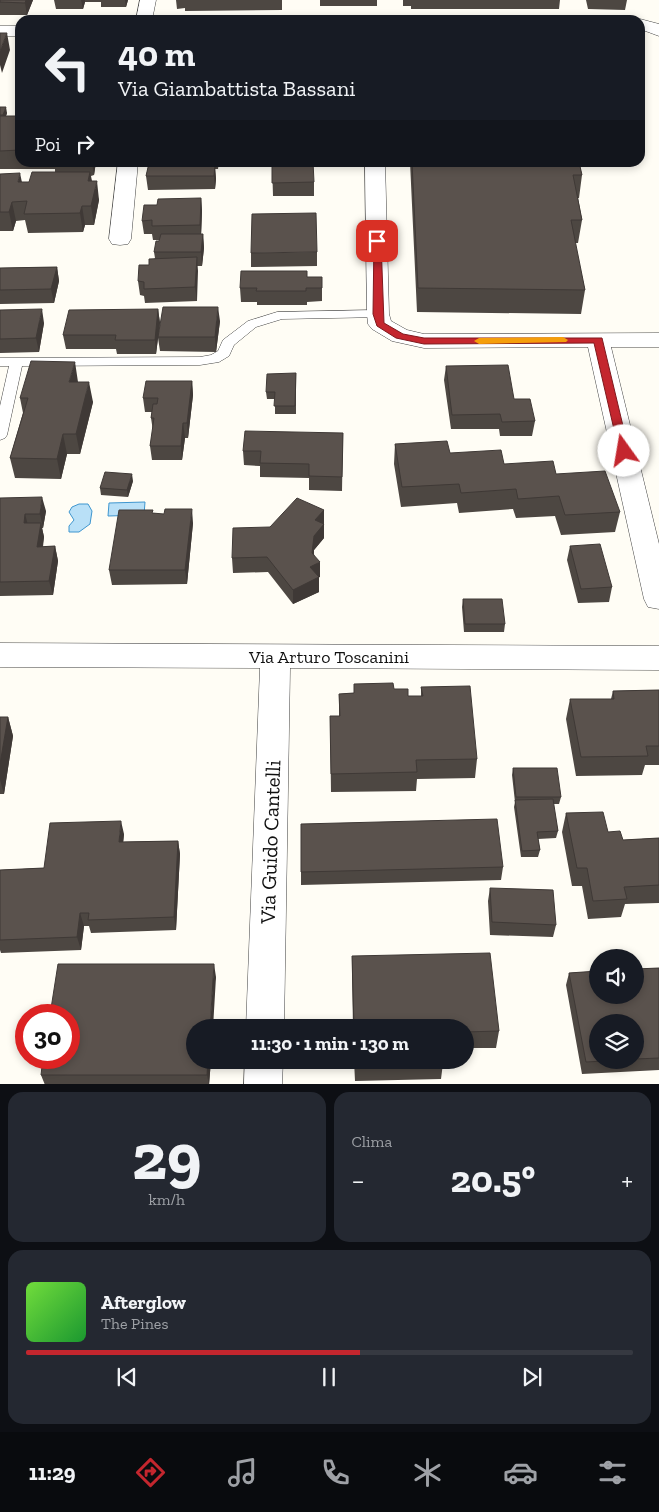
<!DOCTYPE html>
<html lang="it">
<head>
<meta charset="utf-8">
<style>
  :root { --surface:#171b24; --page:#242831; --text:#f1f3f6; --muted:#9ea1a6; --line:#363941; --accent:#c4262e }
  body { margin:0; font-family:"Zilla Slab",serif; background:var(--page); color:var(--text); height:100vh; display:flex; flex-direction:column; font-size:19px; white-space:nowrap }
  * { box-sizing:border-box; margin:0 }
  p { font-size:16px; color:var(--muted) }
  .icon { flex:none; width:28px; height:28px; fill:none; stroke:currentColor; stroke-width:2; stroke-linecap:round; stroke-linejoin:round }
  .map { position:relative; height:1084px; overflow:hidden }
  .side { display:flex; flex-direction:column; gap:8px; padding:8px; background:#0d0f14; flex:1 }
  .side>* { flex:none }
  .guide { position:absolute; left:15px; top:15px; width:630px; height:152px; border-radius:15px; box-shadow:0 2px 8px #0003; background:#171b24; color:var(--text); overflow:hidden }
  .fabs { position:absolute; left:589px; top:949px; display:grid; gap:10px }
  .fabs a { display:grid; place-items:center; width:55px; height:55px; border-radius:50%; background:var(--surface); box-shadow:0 2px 8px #0003; font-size:25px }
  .speed { position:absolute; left:15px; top:1004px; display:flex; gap:10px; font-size:25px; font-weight:700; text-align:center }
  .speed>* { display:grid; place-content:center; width:65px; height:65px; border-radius:50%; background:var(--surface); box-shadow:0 2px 8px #0003; line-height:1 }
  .speed .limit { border:8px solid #d22; background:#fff; color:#111 }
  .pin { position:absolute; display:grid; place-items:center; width:42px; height:42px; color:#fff; margin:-21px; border-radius:10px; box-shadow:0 2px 8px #0006 }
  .me { position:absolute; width:55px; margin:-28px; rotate:347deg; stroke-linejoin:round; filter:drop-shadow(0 0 4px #0008) }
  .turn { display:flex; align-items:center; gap:18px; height:105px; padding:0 20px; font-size:22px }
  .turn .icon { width:65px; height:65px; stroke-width:2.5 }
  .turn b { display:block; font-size:35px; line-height:42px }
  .then { display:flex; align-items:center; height:48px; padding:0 20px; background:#0003; gap:10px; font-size:19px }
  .big { font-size:38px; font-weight:700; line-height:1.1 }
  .side .tile { flex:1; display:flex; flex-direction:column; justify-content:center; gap:8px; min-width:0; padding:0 18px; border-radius:15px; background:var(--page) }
  .side .dial { align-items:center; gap:0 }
  .dial b { font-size:65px; line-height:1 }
  .song { display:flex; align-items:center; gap:15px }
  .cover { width:60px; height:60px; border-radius:8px; background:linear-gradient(135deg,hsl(100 70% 55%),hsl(130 70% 35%)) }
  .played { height:5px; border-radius:2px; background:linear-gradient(90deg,var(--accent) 55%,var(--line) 55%) }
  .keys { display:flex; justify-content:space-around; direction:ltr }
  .heat { display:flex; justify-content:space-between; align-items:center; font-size:28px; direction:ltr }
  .side .tiles { flex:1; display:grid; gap:8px; grid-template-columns:1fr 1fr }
  .tile:last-child { grid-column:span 2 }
  .trip { position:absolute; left:186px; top:1019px; width:288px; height:50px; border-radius:25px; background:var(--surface); box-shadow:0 2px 8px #0003; font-weight:700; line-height:50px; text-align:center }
  .tabs { display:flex; height:80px; justify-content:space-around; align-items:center; background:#090b0e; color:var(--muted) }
  .tabs .icon { width:35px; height:35px }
  .tabs .active { color:var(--accent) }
  .tabs b { font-size:22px; color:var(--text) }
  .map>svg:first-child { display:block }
  .water { fill:#b9e0f7; stroke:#3f96cf }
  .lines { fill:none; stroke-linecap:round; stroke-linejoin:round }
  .service-casing { stroke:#444; stroke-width:1 }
  .minor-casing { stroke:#444; stroke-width:1 }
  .service { fill:#fff; fill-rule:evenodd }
  .minor { fill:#fff; fill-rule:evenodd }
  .wall { fill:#4d4742; fill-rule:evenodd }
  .shaded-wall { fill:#3f3936 }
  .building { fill:#5a524d; stroke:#3f3936 }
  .route { fill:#c4262e; stroke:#7f191e }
  .slow { fill:#f59e0b }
  .labels { text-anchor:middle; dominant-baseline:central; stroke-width:5; stroke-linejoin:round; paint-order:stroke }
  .street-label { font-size:18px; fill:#111; stroke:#fff }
  .near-street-label { font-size:21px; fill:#111; stroke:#fff }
</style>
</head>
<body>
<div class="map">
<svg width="659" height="1085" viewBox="0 0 659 1085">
  <rect width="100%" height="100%" fill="#fffdf5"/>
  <path class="water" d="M145,502L144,515L108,516L109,503Z
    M79,504H88L92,511L90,524L79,532H69V526L74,520L69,512L72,507Z"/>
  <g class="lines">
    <g class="service-casing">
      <path id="service" d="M378,310L384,314L382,317L282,319L256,327L234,345L229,356L219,362L200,365L22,366L7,435L5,438L0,440V406L9,366H0V358L200,357L211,355L218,351L223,340L248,321L277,312Z"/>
    </g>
    <g class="minor-casing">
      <path id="minor" d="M140,0H156L152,20H136Z
        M640,19L659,24V36L640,29V20H636Z
        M0,26H20V36H0Z
        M118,162H138L131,239L128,244L120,245L112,244L109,239Z
        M365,162H385L389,314L391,321L407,330L424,334L659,333V347H611L659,544V609L648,607L644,599L588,347L424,348L392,341L372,329L368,324L367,314Z
        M0,643L659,646V670L290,668L284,1028H246L260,668L0,667Z
        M245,1060H283L282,1085H244Z"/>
    </g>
    <use href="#service" class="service"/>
    <use href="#minor" class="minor"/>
  </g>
  <path class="wall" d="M0,0H33L27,15H0Z
    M54,0H128L126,7H101V2H85L83,9H56Z
    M176,0H282V10L185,11V8L177,9Z
    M320,0H377V6H320Z
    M403,0H560L559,9H411V6H403Z
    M586,0H627L625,10L588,9Z
    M0,107L7,113L6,116H20V162H96L94,175L91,176L92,181L99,200L94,225H85L83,232L28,233L25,220L16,221L13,231H0V174L22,182H29L55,172V169H0Z
    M219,162L218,169H215L216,179L215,189L148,190L146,176L149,163Z
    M272,162L314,182V196H273Z
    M410,162H579L582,175L579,198H578L582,220L578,243H575L585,290L581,314L417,312Z
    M201,198L202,211L201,234H203L204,248L202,266H197V301L145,303L144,296L140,295L138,281L155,258L154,252L160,240H153L152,234H144L142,221L157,205Z
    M317,252V266L251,267V253Z
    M57,267L59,281L54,303L0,304V268Z
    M307,277H322V301L307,302V305H257V302H241L240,288Z
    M158,309L160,323L159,335L220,321L216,352L160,351L158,338L156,354H117L116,349H66L63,335Z
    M0,310L44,323L39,352L0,353Z
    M446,366L514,399L535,421L532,436H500L499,429H451L444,380Z
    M296,373V414H275V399H267L266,392Z
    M192,381L193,395L188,438H185L182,460H152L150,446L153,431L151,418L152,412H145L143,398Z
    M78,382L93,402L80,454H67L61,479L15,478L10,458L23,413L20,398Z
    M343,433L342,491L309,490V478L260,477V466L244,465L243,451Z
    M395,444L450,453L556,474L620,512L615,532L561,535L555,516L516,518L513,509L459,513L457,503L401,507L394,464Z
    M133,481L128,497L101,495L100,488Z
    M0,498L46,511L43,528H42L44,537L43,547L55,546L58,561L53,595L0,596Z
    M324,510V538L314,550V554L320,577H319V592L293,604L268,572L233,573L232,558L270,527Z
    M153,513L193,523L187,584L112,585L109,570Z
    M570,546L612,587L609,602L578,603L567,560Z
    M463,599L505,624L504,632H464L462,607Z
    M421,687L477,759L475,778L417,779L416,791L331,792L330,716H339V694L354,693L394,689L408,696H421Z
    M659,690V765H645L642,775L576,776L566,719L570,699H611L613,691Z
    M0,717H8L13,736L4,794H0Z
    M513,768L561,797L559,804H553L558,831L556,838L538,839L540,850L538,857H521L514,807L515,802L512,775Z
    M566,813L608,832L623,840L659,838V903L625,904L621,917L588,919L582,886H572L562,832Z
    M301,824L503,867L501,880L301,885Z
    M124,834L123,842L178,841L180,854L176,930L91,933L89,926H84L81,950L1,953L0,950V870L44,868Z
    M490,888L556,925L553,937L490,935L488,901Z
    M352,956L499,1031L496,1048H465V1028H353L352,973Z
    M659,968V1070L582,1074L566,985L569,973ZM635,1022V1060H598Z
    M216,977L195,1060H211L209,1085H45L41,1075Z
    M354,1060H443V1063L441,1079L355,1081Z"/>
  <path class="shaded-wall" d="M26,0H33L27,15L25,3Z
    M81,0H85V2L83,9Z
    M125,0H128L126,7Z
    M7,33L10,50L2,73L0,65V51Z
    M6,107L7,113L4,122L3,115Z
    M92,162H96L94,175Z
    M215,166L216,179L215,189L214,176Z
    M90,172L93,191L88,181Z
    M20,173L24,192L18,182Z
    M97,181L99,200L94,225L91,206Z
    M201,198L202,211L201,239L200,225Z
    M12,202L16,221L13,231L9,212Z
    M82,206L85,225L83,232L80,213Z
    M203,234L204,248L202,266L201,252Z
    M197,257L198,271L197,301L195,287Z
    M57,267L59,281L54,303L51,289Z
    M218,307L220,321L216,352L215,337Z
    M42,309L44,323L39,352L36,338Z
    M158,309L160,323L156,354L155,340Z
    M75,362L78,382H69Z
    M192,381L193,395L188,438L187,423Z
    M89,382L93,402L80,454L76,434Z
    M183,423L185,438L182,460L181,446Z
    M63,434L67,454L61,479L57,459Z
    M132,474L133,481L128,497L127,490Z
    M42,497L46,511L43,528L40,514Z
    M192,509L193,523L187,584L185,570Z
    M324,510V524L315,520Z
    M25,514L29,529L24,523Z
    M41,523L44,537L40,561L37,547Z
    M324,524V538L314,550L313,565L320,562V577L310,581V567L314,536Z
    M55,546L58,561L53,595L49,581Z
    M319,577V592L293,604V590Z
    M8,717L13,736L4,794L0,780V764Z
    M121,821L124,834L122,856L119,842Z
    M178,841L180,854L176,930L174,917Z
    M80,913L84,926L81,950L77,937Z
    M214,964L216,977L213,1028H210Z
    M208,1060H211L209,1085L207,1075Z"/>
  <path class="building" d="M0,0H26L25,3L0,2Z
    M0,33H7L0,51Z
    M0,107H6L3,115H0Z
    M0,116H20V150L0,151Z
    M200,162L199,166H215L214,176H146L149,163Z
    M272,162H313L314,182L272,183Z
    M412,162H579L582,175H573L582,220H571L585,290L418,288Z
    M32,172H90L88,181H97L91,206H82L80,213L24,214L27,201L12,202L9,212H0V174L20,173L18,182H29Z
    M201,198L200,225L152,226V220L142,221L144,205H157L158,199Z
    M316,213L317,252L251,253L252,214Z
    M161,234H203L201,252H154L156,241H159Z
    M197,257L195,287L144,289V282L138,281L139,265H149V259Z
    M57,267L51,289L0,290V268Z
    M241,271H307V277H322V288H306V291H256L257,288H240Z
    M163,307H218L215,337H158Z
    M42,309L36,338L0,339V310Z
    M158,309L155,340H115L116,335H63L69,310Z
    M31,361L75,362L69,382H89L76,434H63L57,459L10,458L28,398H20Z
    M508,365L514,399H530L535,421L502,422L500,414L452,415L446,366Z
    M296,373L295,406H274L275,392H266L267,374Z
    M146,381H192L187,423H183L181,446H150L154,418H151L153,404H157L158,398H143Z
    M245,431L343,433L342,477L309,476V464L260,463L261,451H243Z
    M447,441L450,453L501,450L504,464L553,461L556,474L605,471L620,512L565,515L559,496L518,499L516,489L461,493L459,484L402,487L395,444Z
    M105,472L132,474L127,490L100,488Z
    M42,497L40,514H25L24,523H41L37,547L55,546L49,581L0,582V498Z
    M297,498L324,510L315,520L324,524L314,536L312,553L320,562L310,567L319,577L293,590L267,557L232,558L233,528L270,527Z
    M165,509H192L185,570H109L119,510H153L152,513L164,514Z
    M600,544L612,587L581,589L570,546Z
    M463,599H502L505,624H465Z
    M393,683L394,689H408V696H423L421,687L470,686L477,759L416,760L417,772L331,774L330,716H340L339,694L354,693V684Z
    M659,690V746H646L648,756L581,757L570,699H614L613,691Z
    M0,717H8L0,764Z
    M513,768H557L561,797H516Z
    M553,799L558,831L537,832L540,850L522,851L515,800Z
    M603,812L608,832L620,831L623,840L659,838V885L624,887L627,899L593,901L587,868H577L566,813Z
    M497,819L503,867L301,872V824Z
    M121,821L119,842L178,841L174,917L88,920L89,913H80L77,937L0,940V870L44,868L50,823Z
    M490,888L553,890L556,925L492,922Z
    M490,953L499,1031L465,1032V1028H354L352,956Z
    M58,964H214L210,1028H195V1060H208L207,1075H41L43,1058H69V1015H50Z
    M659,968V1058L635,1059V1022H598V1060H623L586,1062L569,973L598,971V995H635V969Z
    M355,1060H443V1063L356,1065Z"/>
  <path class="route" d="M374,239H377L381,241L384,323L403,334L424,338H602L629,451L628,453H620L619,451L594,343L424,344L396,338L377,326L373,314Z"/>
  <path class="slow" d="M563,337L568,340L566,342L479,344L474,341L479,338Z"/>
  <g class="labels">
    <g class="street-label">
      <text x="329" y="657">Via Arturo Toscanini</text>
    </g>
    <g class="near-street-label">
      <text transform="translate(270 842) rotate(-88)">Via Guido Cantelli</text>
    </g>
  </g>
</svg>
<div class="fabs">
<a><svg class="icon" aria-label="sound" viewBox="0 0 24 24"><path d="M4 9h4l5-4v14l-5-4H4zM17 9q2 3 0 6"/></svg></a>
<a><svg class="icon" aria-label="layers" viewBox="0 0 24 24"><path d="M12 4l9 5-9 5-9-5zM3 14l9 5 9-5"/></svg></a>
</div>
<div class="speed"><div class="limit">30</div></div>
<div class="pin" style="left:377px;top:241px;background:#d93025"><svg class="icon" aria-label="arrive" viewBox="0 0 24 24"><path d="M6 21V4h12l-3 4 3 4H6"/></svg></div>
<svg class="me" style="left:624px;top:451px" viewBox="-20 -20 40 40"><circle r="19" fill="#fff"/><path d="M0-13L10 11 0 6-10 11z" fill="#c4262e"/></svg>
<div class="trip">11:30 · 1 min · 130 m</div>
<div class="guide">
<div class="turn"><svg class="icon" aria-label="left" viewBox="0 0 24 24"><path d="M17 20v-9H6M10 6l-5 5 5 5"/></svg><div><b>40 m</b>Via Giambattista Bassani</div></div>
<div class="then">Poi<svg class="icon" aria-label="right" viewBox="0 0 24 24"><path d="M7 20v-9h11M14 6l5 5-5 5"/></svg></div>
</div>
</div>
<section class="side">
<div class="tiles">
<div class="tile dial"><b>29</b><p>km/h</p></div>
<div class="tile"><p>Clima</p>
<div class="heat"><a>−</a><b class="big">20.5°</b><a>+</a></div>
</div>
<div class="tile">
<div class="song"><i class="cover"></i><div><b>Afterglow</b><p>The Pines</p></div></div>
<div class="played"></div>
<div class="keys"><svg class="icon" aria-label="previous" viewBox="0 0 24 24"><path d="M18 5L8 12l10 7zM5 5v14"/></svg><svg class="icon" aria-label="pause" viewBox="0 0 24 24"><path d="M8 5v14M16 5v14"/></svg><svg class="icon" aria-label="next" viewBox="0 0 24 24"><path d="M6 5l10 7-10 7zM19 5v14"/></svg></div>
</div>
</div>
</section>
<nav class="tabs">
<b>11:29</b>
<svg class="icon active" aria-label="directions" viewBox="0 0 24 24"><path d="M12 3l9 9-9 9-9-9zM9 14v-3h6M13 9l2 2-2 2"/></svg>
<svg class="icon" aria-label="music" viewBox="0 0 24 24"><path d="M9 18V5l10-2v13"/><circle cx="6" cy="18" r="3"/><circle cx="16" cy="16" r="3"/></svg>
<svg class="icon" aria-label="phone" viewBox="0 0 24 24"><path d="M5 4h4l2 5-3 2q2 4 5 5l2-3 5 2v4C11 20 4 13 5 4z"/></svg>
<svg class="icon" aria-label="climate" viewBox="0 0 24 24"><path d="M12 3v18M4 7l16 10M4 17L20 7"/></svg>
<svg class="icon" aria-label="car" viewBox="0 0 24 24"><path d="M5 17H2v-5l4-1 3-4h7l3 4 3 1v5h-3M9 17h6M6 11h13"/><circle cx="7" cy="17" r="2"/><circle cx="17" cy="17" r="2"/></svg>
<svg class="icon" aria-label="filters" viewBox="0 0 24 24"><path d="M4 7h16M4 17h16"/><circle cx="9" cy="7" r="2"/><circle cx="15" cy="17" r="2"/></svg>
</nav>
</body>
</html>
